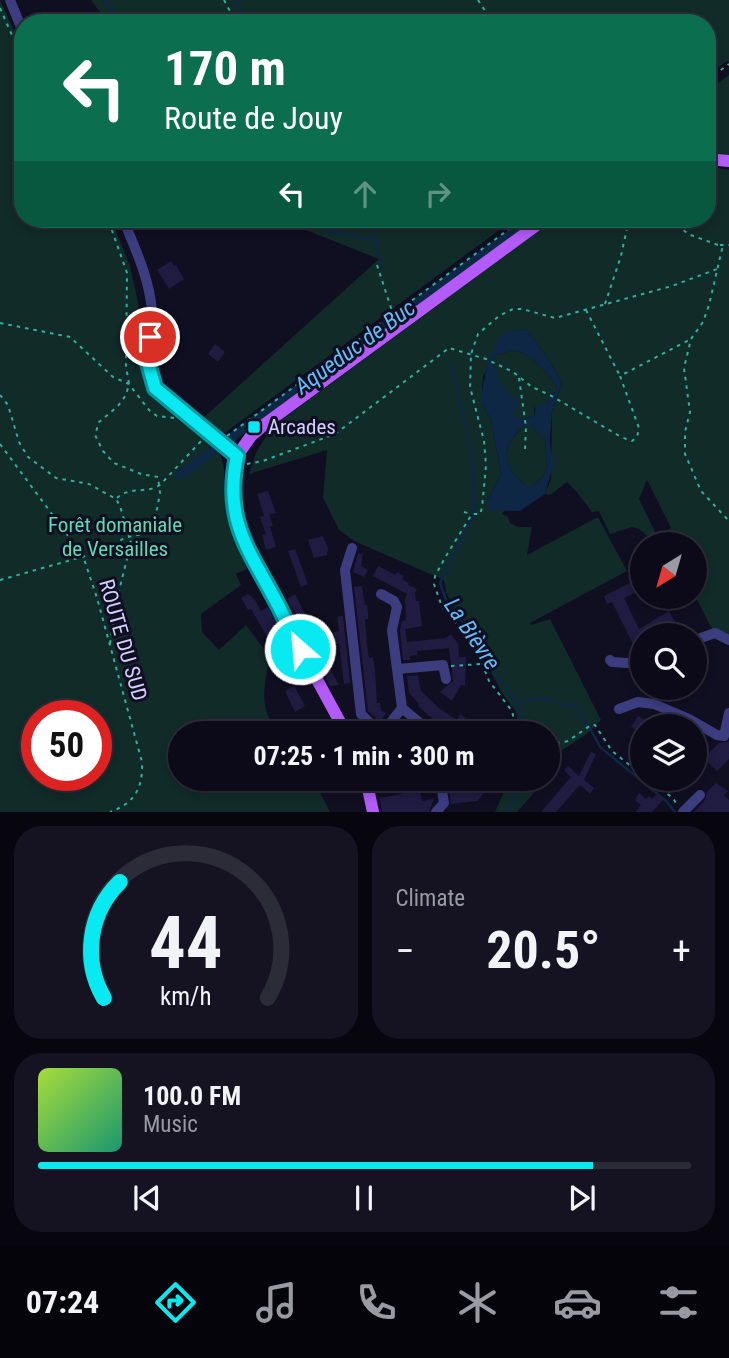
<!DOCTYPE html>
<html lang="en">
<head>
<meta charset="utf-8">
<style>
  :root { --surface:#0c0a19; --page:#151322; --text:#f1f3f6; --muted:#9a9aa2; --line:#2c2b38; --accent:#08e9f1 }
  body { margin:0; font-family:"Roboto Condensed",sans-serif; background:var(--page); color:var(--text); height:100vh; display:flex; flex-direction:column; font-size:26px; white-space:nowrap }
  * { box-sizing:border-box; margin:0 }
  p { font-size:23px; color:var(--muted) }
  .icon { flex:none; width:38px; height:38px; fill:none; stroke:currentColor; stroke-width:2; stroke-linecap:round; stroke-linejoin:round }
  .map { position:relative; height:812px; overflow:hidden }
  .sheet { display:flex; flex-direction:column; gap:14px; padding:14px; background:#07060e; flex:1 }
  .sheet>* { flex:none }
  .banner { position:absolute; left:14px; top:14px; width:702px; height:214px; border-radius:28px; box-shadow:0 4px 10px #0003,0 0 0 2px var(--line); background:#0b6e4f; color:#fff; overflow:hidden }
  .needle { width:46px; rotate:217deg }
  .tools { position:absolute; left:630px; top:532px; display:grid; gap:14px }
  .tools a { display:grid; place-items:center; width:77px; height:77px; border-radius:50%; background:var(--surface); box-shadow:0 4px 10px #0003,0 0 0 2px var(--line); font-size:35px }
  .speed { position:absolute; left:21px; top:700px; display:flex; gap:14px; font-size:35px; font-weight:700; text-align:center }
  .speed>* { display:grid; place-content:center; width:91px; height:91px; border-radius:50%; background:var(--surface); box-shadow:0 4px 10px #0003,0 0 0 2px var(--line); line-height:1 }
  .speed .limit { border:10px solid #d22; background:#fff; color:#111 }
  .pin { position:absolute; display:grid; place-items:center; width:60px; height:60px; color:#fff; margin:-30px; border:4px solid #fff; border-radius:50%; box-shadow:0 2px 7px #0007 }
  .me { position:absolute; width:77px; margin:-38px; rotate:333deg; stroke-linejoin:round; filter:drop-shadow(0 0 5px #0008) }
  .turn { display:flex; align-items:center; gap:24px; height:147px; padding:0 35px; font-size:32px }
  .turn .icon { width:91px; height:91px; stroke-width:2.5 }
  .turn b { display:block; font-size:49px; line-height:60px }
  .lanes { display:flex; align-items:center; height:66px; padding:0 35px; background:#0003; justify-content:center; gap:35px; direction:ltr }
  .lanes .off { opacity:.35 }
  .big { font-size:52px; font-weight:700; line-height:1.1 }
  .sheet .tile { flex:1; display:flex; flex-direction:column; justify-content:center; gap:10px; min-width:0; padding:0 24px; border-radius:28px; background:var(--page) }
  .sheet .dial { align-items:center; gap:0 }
  .dial svg { height:182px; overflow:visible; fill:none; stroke:var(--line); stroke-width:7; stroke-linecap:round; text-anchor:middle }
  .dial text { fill:var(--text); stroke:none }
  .song { display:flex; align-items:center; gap:21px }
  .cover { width:84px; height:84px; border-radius:10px; background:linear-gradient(135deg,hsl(80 70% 55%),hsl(160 70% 35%)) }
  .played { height:7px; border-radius:4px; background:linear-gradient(90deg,var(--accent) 85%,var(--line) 85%) }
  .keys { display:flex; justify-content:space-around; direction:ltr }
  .heat { display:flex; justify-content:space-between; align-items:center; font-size:38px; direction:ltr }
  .sheet .tiles { flex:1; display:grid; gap:14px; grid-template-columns:1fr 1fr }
  .tile:last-child { grid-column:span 2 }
  .trip { position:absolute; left:168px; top:721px; width:392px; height:70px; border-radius:35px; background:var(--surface); box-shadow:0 4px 10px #0003,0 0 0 2px var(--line); font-weight:700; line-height:70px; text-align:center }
  .dock { display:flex; height:112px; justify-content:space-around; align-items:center; background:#05040a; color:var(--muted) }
  .dock .icon { width:49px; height:49px }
  .dock .active { color:var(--accent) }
  .dock b { font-size:32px; color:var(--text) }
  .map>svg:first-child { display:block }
  .green { fill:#112b28; fill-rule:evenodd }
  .water { fill:#0e2745; fill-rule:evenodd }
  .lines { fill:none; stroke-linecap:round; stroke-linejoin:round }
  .stream { stroke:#0e2745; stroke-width:2.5 }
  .canal { stroke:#0e2745; stroke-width:9 }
  .building { fill:#201b41 }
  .path { stroke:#32af9f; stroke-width:2; stroke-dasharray:3.5 5; stroke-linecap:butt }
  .minor { stroke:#3b3d7f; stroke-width:10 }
  .major { stroke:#b35bf9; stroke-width:12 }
  .route-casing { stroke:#05979d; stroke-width:18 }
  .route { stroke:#08e9f1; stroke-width:12 }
  .poi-dot { fill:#08e9f1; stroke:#100e21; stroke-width:2.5 }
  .labels { text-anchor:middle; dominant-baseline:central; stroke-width:6; stroke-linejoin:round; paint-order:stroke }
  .poi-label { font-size:21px; fill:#d2d0fd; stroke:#100e21; text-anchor:start }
  .park-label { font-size:21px; fill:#5fdbb3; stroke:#100e21 }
  .street-label { font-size:21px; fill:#d2d0fd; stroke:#100e21 }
  .water-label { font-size:23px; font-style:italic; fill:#62bdf9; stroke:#100e21 }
</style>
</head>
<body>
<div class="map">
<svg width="729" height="812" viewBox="0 0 729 812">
  <rect width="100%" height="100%" fill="#100e21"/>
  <path class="green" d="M0,0L23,50V219H111L130,266L138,302L142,331L141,371L148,390L217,449C228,466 223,484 226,504C229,527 238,548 247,569L236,574L241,585L201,614L202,632L219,650L246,625L270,657C264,687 258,707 278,733H180V779H313L330,812H0ZM37,716H96V775H37Z
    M91,0H729V62L727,61L707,76V23H108Z
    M729,75V155L707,152V91Z
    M707,166L729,170V636L713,631L695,596V544H668L662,534L671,528L647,480L639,499L655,532L654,539L652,540L639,529L632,527L610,534L599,511L592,512L576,491L567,482L550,495L545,494L551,479L552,411L562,383L547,357L526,329L502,334L483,377L482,392V403L491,420L501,474L487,501V510H505L502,514L508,517L510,523L518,527H532L527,555L598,517L627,571L530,623L531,625L550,619L601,720L587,734L559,752L561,760L548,776V733H519L516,712L502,693L481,653L480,641L454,608L446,592L444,580L354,541L339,530L323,498L327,450L249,474L256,453L271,428L555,219H707Z
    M278,219H514L222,435L202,419L379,259Z
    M513,350C527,351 553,375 557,389L546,404L534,408V416L524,419H515L492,362L496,355Z
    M522,425H531L545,440L547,466L544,475L533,486H526C511,473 500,458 512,439C515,434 520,431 522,425Z
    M510,779H546L517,812H495Z"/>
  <path class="water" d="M526,329L547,357L562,383L552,411L550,438L551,452L555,459L545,494L520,511L487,510V501L501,474L491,420L482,403V392L488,361L502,333ZM513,350C527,351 553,375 557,389L546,404L536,405L534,416L524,419L515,418L514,413L520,407L519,400L505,391L492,362L496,355ZM523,425H531L545,440L547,466L544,475L533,486H526C511,473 500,458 512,439C515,434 520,430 523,425Z"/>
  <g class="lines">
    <path class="stream" d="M105,0L121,23
      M235,0L248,23
      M280,219L283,221L376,241
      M368,219L382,266
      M449,363L453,373L473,459L474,514L440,583L447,603L481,645L493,668L516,702C526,701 542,697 551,700C560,703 562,707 572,704L579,710L578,716L589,726L600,747L666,801L675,812
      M516,703L524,733
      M509,812L520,779"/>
    <path class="canal" d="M180,475L531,219"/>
  </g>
  <path class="building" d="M171,261L174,266L176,265L184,279L169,289L157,270Z
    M215,344L225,352L218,362L208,354Z
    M268,491L276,513L264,516L257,494Z
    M269,514L273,526L270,527L276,547L266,550L262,535L266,534L260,517Z
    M323,536L328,548L327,555L314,558L308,540Z
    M295,549L308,584L301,587L288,551Z
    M358,553L363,554L361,566L368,570L364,577L353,572Z
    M378,566L396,575L397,572L404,576L402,579L409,583L408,585L417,589L415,593L416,601H419L422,626L405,629L407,642L446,638L451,634L458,644L459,657H466L465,686L461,685L452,701L440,692L453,681L449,648L417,651V655L410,656V660H403L400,630L402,621L406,620L405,599L407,594L373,576Z
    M642,577V589L624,598L639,629L669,611L678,627L657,635H642V645L635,648L612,602L607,604L604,596Z
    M362,586L365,605H367L368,612V619H365L367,645L369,658L373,657L375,671L377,703H380L381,710L386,713L380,722L368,711L354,587Z
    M248,594L255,600L261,611L268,607L283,635L270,642L251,609L248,610L241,598Z
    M295,594L310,624L305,626L320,651L322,650L326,657L324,658L339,685L330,686L293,618L297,616L287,599Z
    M340,616H343L350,683L344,684L339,643L335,645L331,633L339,631L337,617Z
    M285,657L293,670L283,676L276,662Z
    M418,675L421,691L440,709L457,720L460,714L476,726L506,720L508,733H459L433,719L418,706L419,704L409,693L407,676Z
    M294,686L305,706L295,712L285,691Z
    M638,716L656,726H642V734L631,727Z
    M729,741V759L717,771L704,758L719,743Z
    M591,752L596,754L584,780L594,788L590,794L580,785L556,812H541L571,777L564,770L568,766L579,776Z
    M398,779H418L422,801L434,799L429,812H382L380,798L401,794Z
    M473,779H489L490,783L478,801L451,804L449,790L468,786Z
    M716,783L728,791L724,795L729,800V812H694L705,800L707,792Z
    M639,793L646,799L649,796L652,799L657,794L663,800L652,812H635L641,805L635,800Z"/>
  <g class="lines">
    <path class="path" d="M224,0L236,23
      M478,0L493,23
      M0,8L23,60
      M707,80L729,64
      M346,219L350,222L363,219
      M671,219L688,234L718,245L722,249L709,305L703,322L691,339L684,368L690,412L685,432V454L701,491L729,521
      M720,245H729
      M377,265L393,314
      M605,304L621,256L629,219
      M586,310L620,376
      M0,323L70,337L113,377L129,384L149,410L157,416L175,418
      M519,378L526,427L525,450
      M0,395L8,405L19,442L28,457L56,478L89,484L116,499L120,506L131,543L115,607L110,644
      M227,436L523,219
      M0,444L83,556L97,598L142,762C143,788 135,803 110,812
      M247,464L263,461L335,434L449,348L486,359L513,372L532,387L550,395L621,437L632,441L637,437L639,428L620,376L691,339
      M117,498C130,486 146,494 160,485L203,439
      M464,512L472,514
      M0,580L107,550L124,538L142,534L154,519L157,509L160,493L158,477L141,474L114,463L103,451L95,435L99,422L118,406L126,395L129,384L126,366L127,273L108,219
      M451,666L481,664
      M517,733L512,711L489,681L482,663L461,629L442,607L434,584L435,576L446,556L472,514H480L482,508L486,465L484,441L470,387L471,354L478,334L499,316L513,309H522L555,318L672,286L717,269
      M548,745L568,741L591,725H595L612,751L642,775
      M647,779L673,798L677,805"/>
    <path class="minor" d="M10,0L23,32
      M123,219C135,248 150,280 152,312C154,337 141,363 155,386C166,406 218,437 237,456
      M352,548L345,570L361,714L380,733
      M381,594L394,601L397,607L392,630L402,708
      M695,640L715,633L729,640
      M610,660L612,662L642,664
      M398,669L443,665L446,679
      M619,709L638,702L654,704L689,719L717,735L724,736L729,713
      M382,733L402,708L432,733
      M436,812L444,803L440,779
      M683,812L700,795"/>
    <path class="major" d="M707,159L729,161
      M346,733L246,549L238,526L233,505L232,487L237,456L251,436L265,424L545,219
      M366,779L373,812"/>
  </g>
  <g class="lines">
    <g class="route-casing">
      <path id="route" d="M150,337L148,363L155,388L237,456C223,522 250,551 278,605C286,620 291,635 300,649"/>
    </g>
    <use href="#route" class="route"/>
  </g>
  <rect class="poi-dot" x="247" y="420" width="14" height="14" rx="3.5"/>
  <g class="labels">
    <g class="poi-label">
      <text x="268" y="427">Arcades</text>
    </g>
    <g class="park-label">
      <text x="115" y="525">Forêt domaniale<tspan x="115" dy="24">de Versailles</tspan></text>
    </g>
    <g class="street-label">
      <text transform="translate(123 640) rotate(74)">ROUTE DU SUD</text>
    </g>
    <g class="water-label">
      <text transform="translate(355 347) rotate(-36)">Aqueduc de Buc</text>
      <text transform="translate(472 634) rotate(56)">La Bièvre</text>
    </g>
  </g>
</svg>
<div class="tools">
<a><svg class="needle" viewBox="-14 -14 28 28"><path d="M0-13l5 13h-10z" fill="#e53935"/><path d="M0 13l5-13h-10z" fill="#9a9aa2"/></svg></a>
<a><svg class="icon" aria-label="search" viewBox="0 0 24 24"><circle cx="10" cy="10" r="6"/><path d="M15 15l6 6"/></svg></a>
<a><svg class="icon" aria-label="layers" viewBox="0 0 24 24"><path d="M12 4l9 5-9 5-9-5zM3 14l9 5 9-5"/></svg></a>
</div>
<div class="speed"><div class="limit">50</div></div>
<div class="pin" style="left:150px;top:337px;background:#d93025"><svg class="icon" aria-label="arrive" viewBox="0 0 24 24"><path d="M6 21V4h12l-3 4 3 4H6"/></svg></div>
<svg class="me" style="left:300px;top:649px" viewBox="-20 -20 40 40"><circle r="17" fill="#08e9f1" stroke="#fff" stroke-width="3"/><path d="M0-11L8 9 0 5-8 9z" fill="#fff"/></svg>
<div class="trip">07:25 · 1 min · 300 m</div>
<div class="banner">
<div class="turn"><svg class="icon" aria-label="left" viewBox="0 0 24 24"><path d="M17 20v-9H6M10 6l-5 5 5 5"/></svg><div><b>170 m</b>Route de Jouy</div></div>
<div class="lanes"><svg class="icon" aria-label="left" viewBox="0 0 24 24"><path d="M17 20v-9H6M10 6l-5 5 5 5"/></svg><svg class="icon off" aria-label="ahead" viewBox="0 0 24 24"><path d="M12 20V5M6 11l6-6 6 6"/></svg><svg class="icon off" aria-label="right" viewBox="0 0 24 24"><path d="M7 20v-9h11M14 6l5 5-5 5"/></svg></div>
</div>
</div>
<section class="sheet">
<div class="tiles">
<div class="tile dial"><svg viewBox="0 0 100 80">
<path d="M14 69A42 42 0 1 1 86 69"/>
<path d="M14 69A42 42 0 0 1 21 18" stroke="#08e9f1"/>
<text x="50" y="56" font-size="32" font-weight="700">44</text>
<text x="50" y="72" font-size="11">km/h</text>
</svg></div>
<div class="tile"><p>Climate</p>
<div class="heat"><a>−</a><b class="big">20.5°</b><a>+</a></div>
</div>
<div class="tile">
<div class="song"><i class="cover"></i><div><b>100.0 FM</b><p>Music</p></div></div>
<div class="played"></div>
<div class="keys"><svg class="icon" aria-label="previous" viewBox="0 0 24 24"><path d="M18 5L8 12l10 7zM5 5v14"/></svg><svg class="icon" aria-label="pause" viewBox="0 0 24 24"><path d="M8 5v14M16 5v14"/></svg><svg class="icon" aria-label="next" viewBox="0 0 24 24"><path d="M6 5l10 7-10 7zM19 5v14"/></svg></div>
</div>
</div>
</section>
<nav class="dock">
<b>07:24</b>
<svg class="icon active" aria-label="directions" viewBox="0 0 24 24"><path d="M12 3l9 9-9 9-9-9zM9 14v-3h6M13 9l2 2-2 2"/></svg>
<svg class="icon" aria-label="music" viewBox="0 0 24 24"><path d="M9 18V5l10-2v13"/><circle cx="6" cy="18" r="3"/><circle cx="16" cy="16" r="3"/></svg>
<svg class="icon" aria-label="phone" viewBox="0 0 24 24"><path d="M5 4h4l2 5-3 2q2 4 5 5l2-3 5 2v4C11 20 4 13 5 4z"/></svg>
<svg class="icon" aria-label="climate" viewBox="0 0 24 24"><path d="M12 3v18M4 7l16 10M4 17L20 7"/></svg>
<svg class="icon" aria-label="car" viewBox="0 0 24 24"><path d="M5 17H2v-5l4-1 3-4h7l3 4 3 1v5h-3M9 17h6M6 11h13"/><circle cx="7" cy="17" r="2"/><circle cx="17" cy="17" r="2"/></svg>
<svg class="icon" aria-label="filters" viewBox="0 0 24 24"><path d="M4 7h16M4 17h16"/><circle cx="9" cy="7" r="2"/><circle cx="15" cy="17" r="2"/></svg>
</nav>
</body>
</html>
